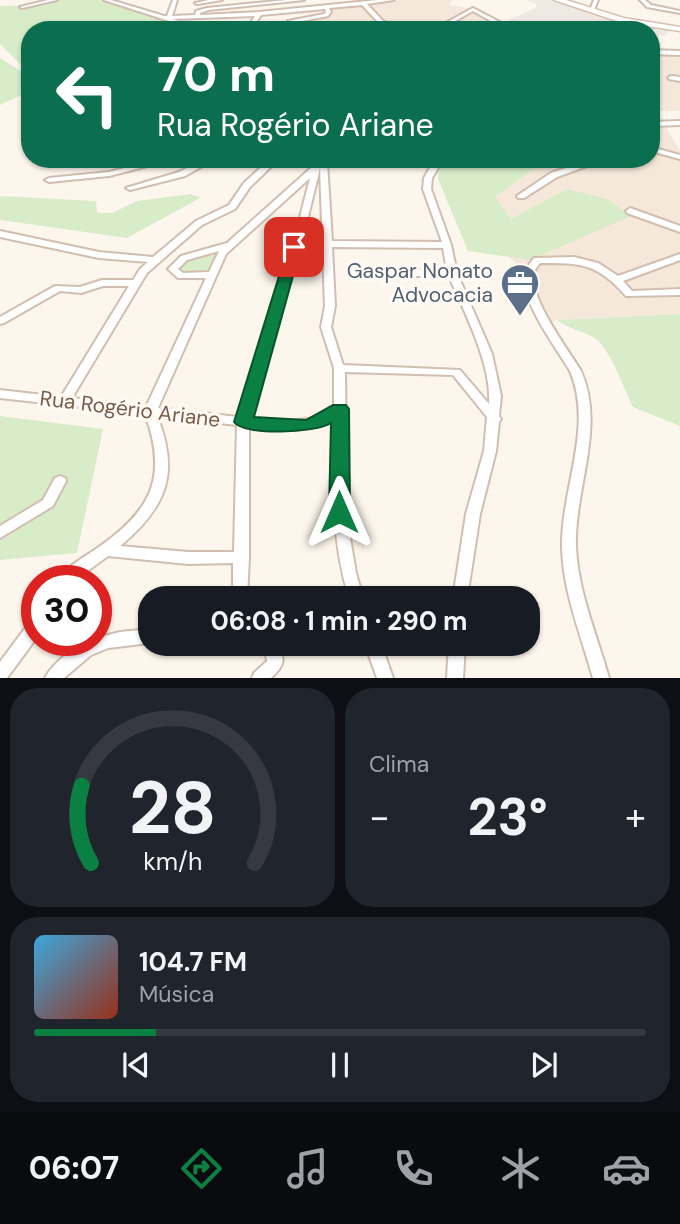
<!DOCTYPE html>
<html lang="pt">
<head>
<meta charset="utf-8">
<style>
  :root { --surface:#171b24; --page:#20242c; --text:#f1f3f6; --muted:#9ea1a6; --line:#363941; --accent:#0b8043 }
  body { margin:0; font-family:"DM Sans",sans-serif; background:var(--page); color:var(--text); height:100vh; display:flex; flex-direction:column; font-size:26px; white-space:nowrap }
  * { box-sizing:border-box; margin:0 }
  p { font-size:23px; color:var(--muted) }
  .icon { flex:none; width:38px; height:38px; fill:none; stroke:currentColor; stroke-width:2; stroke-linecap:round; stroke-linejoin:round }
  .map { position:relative; height:678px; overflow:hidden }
  .sheet { display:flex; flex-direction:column; gap:10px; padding:10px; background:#0d0f14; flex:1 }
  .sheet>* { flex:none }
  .top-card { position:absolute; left:21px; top:21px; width:639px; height:147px; border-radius:28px; box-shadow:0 2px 5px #0004; background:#0b6e4f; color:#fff; overflow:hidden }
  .speed { position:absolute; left:21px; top:565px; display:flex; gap:14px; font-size:35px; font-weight:700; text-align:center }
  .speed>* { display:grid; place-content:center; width:91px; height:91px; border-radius:50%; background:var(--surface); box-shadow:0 2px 5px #0004; line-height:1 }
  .speed .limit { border:10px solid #d22; background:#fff; color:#111 }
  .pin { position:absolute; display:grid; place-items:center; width:60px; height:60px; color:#fff; margin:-30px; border-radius:14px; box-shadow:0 4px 10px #0006 }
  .me { position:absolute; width:77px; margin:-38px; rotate:0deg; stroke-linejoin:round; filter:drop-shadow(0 0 5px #0008) }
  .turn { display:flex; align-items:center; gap:24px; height:147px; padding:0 21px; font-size:32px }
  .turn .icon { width:91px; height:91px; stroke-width:2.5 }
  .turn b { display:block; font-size:49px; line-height:60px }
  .big { font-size:52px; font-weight:700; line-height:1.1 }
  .sheet .widget { flex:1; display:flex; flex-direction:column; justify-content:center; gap:10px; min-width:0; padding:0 24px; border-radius:28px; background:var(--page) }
  .sheet .dial { align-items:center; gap:0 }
  .dial svg { height:182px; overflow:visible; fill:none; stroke:var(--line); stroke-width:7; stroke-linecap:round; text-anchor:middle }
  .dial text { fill:var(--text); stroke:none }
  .song { display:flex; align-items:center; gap:21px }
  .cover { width:84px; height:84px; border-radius:10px; background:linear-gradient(135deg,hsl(200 70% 55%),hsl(10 70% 35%)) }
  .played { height:7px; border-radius:4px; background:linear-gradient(90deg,var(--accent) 20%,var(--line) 20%) }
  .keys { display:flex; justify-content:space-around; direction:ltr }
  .heat { display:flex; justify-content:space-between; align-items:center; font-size:38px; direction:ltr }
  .sheet .tiles { flex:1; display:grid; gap:10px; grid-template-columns:1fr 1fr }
  .widget:last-child { grid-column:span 2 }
  .trip { position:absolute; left:138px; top:586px; width:402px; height:70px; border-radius:28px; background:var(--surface); box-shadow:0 2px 5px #0004; font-weight:700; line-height:70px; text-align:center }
  .tab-bar { display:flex; height:112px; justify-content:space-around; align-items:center; background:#090b0e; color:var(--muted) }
  .tab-bar .icon { width:49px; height:49px }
  .tab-bar .on { color:var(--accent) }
  .tab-bar b { font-size:32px; color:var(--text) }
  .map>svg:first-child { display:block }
  .residential { fill:#f5e8da }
  .industrial { fill:#efe9e4 }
  .green { fill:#d8ecc9 }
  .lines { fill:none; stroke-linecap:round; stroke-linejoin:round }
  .minor-casing { stroke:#d1beb0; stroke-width:4 }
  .secondary-casing { stroke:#d6c0b0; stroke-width:3 }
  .minor { fill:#fff; fill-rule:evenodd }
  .secondary { fill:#fff; fill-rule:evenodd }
  .route { fill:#0b8043; stroke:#07532c; stroke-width:2 }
  .labels { text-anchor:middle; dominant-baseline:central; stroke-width:7; stroke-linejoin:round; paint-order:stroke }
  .service-label { font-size:21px; fill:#4e5e75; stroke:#fffaf3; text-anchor:end }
  .street-label { font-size:21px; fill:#7a5c4d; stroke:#fffaf3 }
</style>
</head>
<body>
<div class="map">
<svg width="680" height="678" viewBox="0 0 680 678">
  <rect width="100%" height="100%" fill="#fdf6ec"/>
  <path class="residential" d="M400,0H453L449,5L480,10L509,30L293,28L332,16V9Z
    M651,52L680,53V111H657L680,151V314L557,320L545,326L531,275L491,243L495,197L547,159H651Z"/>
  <path class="industrial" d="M526,0H557L623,20L673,28L665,36L651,35V30H514L515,24L508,20L536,8V4Z"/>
  <path class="green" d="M60,0H103L193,30H30V69H25L0,44V6L45,5Z
    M0,58L19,70L30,71V91L0,105Z
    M443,159H547L495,197L511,219L567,189L607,199L631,216L530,260L468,251L438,179L437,168Z
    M191,194L200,198L127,238L0,220V196L96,201L97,213H112L137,201Z
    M220,249L208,273H177L178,266L185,260Z
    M680,314V426L633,407C625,391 610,349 596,339C583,330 570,330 557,320Z
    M0,416L103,429L77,553L0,560Z"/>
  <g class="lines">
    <g class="minor-casing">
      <path id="minor" d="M48,0H57L22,8L20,7Z
        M104,0H111L164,16H167L173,0H177L172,16L195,15L196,11L207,8L287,0H304L208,10L200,13V15L259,12L378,0H394L367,4L384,22L421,30H409L380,24L362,5L329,8L331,12L328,16L292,23L290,25L293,30H288L284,25L288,21L324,14L326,12L325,9L261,15L251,30H246L255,16L173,19L205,30H197Z
        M209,0H222L197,4L195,3Z
        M594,0H598L594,10L592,11L590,10Z
        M640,0H645L651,5L680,11V13L647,7Z
        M473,8L513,29V30H507L473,11L439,30H433Z
        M360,27L362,30H316L318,28Z
        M651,50L680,51V55L651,54Z
        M671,76L680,77V81L669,79L668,78Z
        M680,121V125L651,126V122Z
        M651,147L680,155V159L651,151Z
        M161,159H175L109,176L49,182L45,180L49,178L109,172Z
        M205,159H215L185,176L130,190L126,188L179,172Z
        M270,159H279L250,187L235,209L202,225L147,273L72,398L146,407L206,278H178L168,269L181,256L227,243L321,159H330L327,162L332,241L442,242L423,189L424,178L435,159H443L432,178L431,189L451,245L457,273L492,354L501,396L499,416L501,419L499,422L496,451L480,514L467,598H453L466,514L484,451L487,417L453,375L345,372L347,520L356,573L363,598H349C331,539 332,479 334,418C309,434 276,430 249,427V557L247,598H233V563L188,564L108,556L74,581H58C66,566 85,557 99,547C152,510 168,476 145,414L0,398V390L61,397L129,286H103L81,293L60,291L4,323L0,324V317L55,286L80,287L102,280H133L140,269L148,262L99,258L0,237V231L99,252L153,257L196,221L229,205L244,183ZM320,168L325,306L321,327L334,368V407L316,418L279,422L250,419L306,225ZM310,178L298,225L238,417L158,408L226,254ZM332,247L443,248L447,270H391L386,273L391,276H449C464,312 492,364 489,404L460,370L343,365L331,327L335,306ZM219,251L209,272L183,273L178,269L187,260ZM157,416L237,425L234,552H188L120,546C167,507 180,473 157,416Z
        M594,159H606L557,177L524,198H518L517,196L551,173Z
        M630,208L680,226V232L627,213L626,211Z
        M680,254V260L623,281L632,291L680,289V295L626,296C597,263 581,263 540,263C538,266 535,269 534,272C528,298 568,349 581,371C606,427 574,489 576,547C578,592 597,635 609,678H593C581,635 563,592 562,547C561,489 594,427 570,371C557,349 518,298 525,272C526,268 531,262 534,258L574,257L598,263L618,276Z
        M60,476L65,478L66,481L53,506L0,538V526L43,500L55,478Z
        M37,618V637L7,678H0V662L32,619Z
        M150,629V643L108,648L91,655L64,678H45C52,664 80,640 96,640V638L120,632Z
        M260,644H277C287,659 283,667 271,678H252L254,673L267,661L266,654Z
        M365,644H381L393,678H377Z
        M449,644H465L463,678H447Z"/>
    </g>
    <g class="secondary-casing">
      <path id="secondary" d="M554,0H566L624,18L680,27V31L620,22Z"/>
    </g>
    <use href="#minor" class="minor"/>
    <use href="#secondary" class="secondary"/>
  </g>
  <path class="route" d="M294,243L301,247L254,417L306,420L333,405H346L349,409L350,512L347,517H332L329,512L331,423C316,433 244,436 234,422L288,247Z"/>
  <defs>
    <g id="office-pin" transform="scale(2.0125)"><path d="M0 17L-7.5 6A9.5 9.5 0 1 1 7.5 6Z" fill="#5c6f8a" stroke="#fffaf3"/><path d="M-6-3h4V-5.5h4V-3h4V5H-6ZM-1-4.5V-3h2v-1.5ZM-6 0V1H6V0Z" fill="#fff"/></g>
  </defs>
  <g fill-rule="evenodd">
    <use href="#office-pin" x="520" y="283"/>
  </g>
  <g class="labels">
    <g class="service-label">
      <text x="493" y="271">Gaspar Nonato<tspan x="493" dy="24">Advocacia</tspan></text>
    </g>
    <g class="street-label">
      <text transform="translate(130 409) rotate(7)">Rua Rogério Ariane</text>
    </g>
  </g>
</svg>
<div class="speed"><div class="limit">30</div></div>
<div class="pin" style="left:294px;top:247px;background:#d93025"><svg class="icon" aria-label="arrive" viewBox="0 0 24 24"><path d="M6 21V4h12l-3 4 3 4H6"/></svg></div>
<svg class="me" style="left:339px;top:512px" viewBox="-20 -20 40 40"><path d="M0-17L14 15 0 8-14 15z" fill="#0b8043" stroke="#fff" stroke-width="4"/></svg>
<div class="trip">06:08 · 1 min · 290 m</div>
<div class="top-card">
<div class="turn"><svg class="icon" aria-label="left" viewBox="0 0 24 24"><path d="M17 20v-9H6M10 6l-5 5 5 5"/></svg><div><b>70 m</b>Rua Rogério Ariane</div></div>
</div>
</div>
<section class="sheet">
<div class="tiles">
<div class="widget dial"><svg viewBox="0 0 100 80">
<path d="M14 69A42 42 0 1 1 86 69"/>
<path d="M14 69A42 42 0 0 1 10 35" stroke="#0b8043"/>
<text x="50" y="56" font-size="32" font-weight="700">28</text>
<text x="50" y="72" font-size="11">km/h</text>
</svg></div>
<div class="widget"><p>Clima</p>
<div class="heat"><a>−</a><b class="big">23°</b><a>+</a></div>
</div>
<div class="widget">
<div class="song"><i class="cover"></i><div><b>104.7 FM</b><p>Música</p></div></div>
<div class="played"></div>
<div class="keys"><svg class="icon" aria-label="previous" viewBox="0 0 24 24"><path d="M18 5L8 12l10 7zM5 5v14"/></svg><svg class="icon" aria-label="pause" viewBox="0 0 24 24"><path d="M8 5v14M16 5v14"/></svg><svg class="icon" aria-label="next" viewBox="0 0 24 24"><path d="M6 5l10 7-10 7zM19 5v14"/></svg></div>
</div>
</div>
</section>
<nav class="tab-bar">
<b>06:07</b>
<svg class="icon on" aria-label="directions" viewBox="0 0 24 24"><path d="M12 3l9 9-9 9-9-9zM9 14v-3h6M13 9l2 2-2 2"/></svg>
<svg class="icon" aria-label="music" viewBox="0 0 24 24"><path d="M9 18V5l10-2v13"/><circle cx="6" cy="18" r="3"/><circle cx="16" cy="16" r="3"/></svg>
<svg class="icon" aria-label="phone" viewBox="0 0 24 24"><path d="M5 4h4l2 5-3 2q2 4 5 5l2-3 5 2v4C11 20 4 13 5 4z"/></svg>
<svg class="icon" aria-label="climate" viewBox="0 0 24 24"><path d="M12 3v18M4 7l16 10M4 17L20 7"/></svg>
<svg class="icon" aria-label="car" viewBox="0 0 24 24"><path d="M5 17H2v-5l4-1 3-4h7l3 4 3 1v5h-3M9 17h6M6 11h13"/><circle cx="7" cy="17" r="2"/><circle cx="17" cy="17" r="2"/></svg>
</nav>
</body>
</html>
